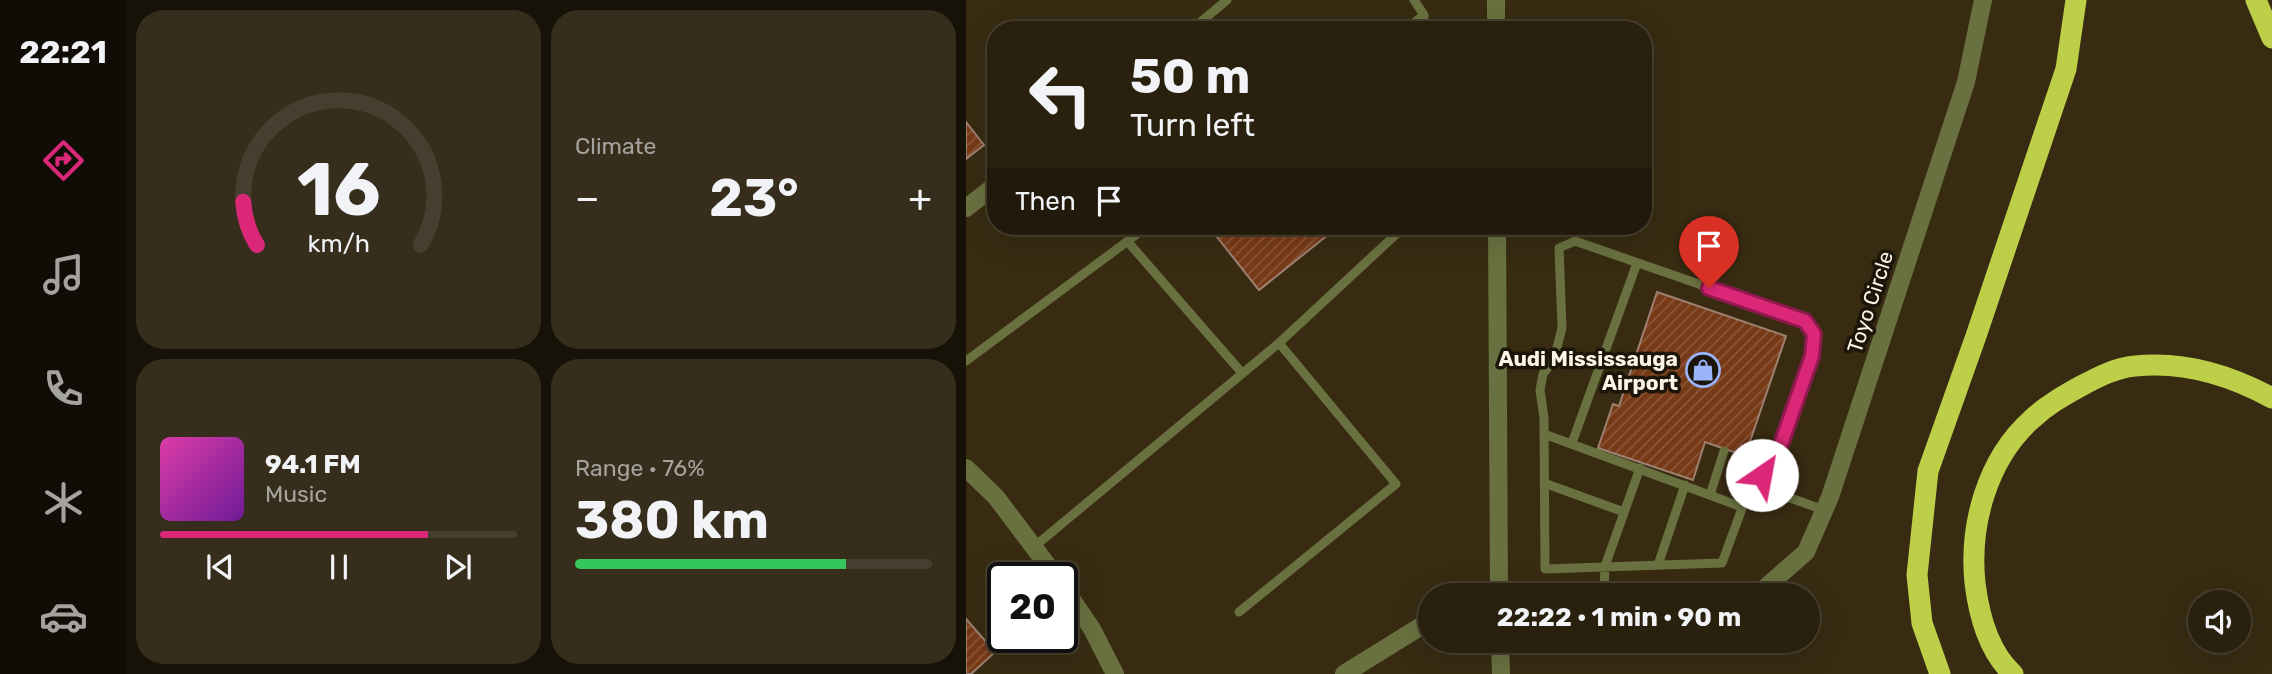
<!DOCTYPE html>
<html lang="en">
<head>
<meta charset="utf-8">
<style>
  :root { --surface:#2a200e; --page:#362d1c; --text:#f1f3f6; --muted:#a5a39e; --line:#463e2e; --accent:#db2777 }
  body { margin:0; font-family:Rubik,sans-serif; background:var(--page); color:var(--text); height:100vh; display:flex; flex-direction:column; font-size:26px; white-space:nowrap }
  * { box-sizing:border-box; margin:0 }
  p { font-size:23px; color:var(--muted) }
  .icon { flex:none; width:38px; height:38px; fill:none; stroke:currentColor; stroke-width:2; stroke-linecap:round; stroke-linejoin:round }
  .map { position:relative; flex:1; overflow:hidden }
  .side { display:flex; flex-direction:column; gap:10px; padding:10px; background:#171208; width:840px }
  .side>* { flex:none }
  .hud { position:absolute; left:21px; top:21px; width:665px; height:214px; border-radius:28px; box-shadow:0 7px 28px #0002,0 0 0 2px var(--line); background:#2a200e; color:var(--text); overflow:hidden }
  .controls { position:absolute; left:1222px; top:590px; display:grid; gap:14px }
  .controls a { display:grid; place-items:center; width:63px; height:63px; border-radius:50%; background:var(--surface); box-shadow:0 7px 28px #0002,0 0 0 2px var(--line); font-size:35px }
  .speed { position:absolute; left:21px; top:562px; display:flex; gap:14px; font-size:35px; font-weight:700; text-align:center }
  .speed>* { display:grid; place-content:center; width:91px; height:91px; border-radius:50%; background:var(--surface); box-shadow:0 7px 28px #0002,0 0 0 2px var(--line); line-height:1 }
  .speed .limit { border:4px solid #111; border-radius:10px; background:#fff; color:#111 }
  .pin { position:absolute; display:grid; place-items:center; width:60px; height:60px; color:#fff; margin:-72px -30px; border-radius:50% 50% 50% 0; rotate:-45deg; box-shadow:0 0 7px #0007 }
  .pin .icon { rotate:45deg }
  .me { position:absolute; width:77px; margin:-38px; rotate:33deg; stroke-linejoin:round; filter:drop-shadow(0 0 5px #0008) }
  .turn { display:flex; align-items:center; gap:24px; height:147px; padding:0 28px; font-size:32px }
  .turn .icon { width:91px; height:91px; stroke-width:2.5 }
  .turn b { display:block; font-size:49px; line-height:60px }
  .then { display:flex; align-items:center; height:66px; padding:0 28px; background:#0003; gap:14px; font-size:26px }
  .big { font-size:52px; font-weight:700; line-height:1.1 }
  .side .widget { flex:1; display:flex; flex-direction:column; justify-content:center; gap:10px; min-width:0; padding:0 24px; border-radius:28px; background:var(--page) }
  .side .dial { align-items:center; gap:0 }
  .dial svg { height:182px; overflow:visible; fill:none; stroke:var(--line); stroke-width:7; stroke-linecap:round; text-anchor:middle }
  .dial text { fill:var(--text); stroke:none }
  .song { display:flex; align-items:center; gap:21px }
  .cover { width:84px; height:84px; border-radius:10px; background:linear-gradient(135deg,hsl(320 70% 55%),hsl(280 70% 35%)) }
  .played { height:7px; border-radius:4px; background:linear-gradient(90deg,var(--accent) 75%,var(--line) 75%) }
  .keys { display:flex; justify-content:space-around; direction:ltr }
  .heat { display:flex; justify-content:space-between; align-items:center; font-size:38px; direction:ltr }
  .charge { height:10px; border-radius:5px; background:linear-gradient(90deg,#34c759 76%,var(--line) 0) }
  .side .tiles { flex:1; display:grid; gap:10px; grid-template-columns:repeat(2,1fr) }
  .trip { position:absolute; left:452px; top:583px; width:402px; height:70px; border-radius:35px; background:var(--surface); box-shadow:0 7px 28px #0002,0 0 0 2px var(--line); font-weight:700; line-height:70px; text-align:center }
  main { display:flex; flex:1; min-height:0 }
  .tab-bar { display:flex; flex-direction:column; width:126px; justify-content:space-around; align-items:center; background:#110d06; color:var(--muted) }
  .tab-bar .icon { width:49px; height:49px }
  .tab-bar .current { color:var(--accent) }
  .tab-bar b { font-size:32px; color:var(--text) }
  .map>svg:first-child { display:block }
  .building { fill:url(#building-hatch); stroke:#9e8071; stroke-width:2 }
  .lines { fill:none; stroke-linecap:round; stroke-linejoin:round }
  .service { stroke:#697140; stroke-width:9 }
  .minor { stroke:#697140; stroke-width:18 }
  .motorway { stroke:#bdce48; stroke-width:21 }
  .route-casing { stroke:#8e194d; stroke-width:18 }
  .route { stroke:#db2777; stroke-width:12 }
  .labels { text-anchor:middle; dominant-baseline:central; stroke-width:7; stroke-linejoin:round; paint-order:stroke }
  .street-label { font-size:21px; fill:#fdf4e5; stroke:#1b150a }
  .poi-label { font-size:21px; font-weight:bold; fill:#fdf4e5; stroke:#1b150a; text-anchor:end }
</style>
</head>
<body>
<main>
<nav class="tab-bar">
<b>22:21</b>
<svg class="icon current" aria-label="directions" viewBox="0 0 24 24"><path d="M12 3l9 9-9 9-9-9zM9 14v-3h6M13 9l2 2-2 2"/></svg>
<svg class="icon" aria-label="music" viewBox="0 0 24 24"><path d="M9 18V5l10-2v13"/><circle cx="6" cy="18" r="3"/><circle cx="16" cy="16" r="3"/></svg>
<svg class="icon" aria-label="phone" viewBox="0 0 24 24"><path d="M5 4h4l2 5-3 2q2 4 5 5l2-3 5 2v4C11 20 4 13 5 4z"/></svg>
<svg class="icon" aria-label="climate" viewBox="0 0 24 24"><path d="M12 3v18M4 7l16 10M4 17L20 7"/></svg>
<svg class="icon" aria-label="car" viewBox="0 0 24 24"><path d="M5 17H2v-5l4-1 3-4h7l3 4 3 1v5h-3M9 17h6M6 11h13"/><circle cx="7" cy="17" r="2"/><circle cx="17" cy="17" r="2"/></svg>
</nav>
<section class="side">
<div class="tiles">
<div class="widget dial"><svg viewBox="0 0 100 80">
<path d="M14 69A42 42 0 1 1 86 69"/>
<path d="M14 69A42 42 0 0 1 8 50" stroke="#db2777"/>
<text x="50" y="56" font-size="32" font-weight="700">16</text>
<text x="50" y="72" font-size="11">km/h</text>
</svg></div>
<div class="widget"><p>Climate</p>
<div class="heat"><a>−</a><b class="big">23°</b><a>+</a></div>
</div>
<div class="widget">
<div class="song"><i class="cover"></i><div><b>94.1 FM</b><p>Music</p></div></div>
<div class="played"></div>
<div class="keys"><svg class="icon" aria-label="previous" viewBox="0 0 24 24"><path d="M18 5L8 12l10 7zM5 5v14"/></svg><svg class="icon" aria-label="pause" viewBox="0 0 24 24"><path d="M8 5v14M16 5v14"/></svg><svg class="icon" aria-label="next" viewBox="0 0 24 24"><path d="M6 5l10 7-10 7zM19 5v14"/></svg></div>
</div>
<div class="widget"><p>Range · 76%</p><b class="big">380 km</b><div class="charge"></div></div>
</div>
</section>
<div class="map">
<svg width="1306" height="674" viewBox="0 0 1306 674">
  <defs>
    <pattern id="building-hatch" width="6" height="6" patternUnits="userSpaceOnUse" patternTransform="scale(1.75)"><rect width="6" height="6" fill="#773a17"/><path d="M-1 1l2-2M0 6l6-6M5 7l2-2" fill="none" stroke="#8b5739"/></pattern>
  </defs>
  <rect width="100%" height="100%" fill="#382b12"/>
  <path class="building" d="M0,122L18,145L0,159Z
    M254,226H373L293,290L247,232Z
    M691,292L820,336L779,456L739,442L727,480L632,448L647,404L653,406Z
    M0,619L29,652L5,674H0Z"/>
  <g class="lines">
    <path class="service" d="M448,0L458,15V30
      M225,30L261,0
      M438,30L458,15
      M162,242L276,373
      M0,361L182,226
      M578,434L776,507
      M606,443L671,263
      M578,483L658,512
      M785,484L756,563L579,569L578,418L574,390L577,374L588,359L596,328L593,248L609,241L839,321L848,334L846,356L807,467L785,484L858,510
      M744,495L758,451
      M69,546L313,343L439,226
      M692,565L719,485
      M638,595L639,566L674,468
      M273,612L430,484L313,343"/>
    <path class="minor" d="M530,0V30
      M0,208L30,185
      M531,226L533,595
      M0,468L30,497L91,578
      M96,585L126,629L149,674
      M791,595L840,552L864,497L1000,82L1017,0
      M534,640L535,674
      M378,674L457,625L464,624"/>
    <path class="motorway" d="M1290,0L1306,38
      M974,674L956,623L951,575L962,471L1010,336L1100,69L1110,0
      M1047,674C1022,651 1013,616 1009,583C1003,525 1021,459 1066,419C1081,405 1097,396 1115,386C1132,377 1149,368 1169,366C1217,361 1264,375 1306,398"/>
  </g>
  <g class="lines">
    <g class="route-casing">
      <path id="route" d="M743,288L839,321L848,334L846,356L807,467L796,475"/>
    </g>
    <use href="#route" class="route"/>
  </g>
  <defs>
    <g id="shop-ring" transform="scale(1.75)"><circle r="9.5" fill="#1b150a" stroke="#9bb5fd" stroke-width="1.5"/><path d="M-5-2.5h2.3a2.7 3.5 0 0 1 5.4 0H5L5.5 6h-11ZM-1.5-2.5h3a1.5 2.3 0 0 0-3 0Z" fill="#9bb5fd"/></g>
  </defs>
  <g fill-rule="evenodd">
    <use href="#shop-ring" x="737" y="370"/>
  </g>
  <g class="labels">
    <g class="street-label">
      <text transform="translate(904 302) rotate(-72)">Toyo Circle</text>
    </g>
    <g class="poi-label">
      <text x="712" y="358">Audi Mississauga<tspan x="712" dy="24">Airport</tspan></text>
    </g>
  </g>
</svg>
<div class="controls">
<a><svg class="icon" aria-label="sound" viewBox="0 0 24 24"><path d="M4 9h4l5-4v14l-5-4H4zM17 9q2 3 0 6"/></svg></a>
</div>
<div class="speed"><div class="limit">20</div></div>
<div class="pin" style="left:743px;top:288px;background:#d93025"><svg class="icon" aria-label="arrive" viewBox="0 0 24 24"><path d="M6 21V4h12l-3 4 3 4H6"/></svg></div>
<svg class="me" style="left:796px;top:475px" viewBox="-20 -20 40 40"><circle r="19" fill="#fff"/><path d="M0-13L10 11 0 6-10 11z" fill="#db2777"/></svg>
<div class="trip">22:22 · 1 min · 90 m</div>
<div class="hud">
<div class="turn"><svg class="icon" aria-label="left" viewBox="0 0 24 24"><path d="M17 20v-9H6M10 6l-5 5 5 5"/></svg><div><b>50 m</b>Turn left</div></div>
<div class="then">Then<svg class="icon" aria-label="arrive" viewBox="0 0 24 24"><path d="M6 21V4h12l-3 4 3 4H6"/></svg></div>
</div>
</div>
</main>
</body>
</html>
